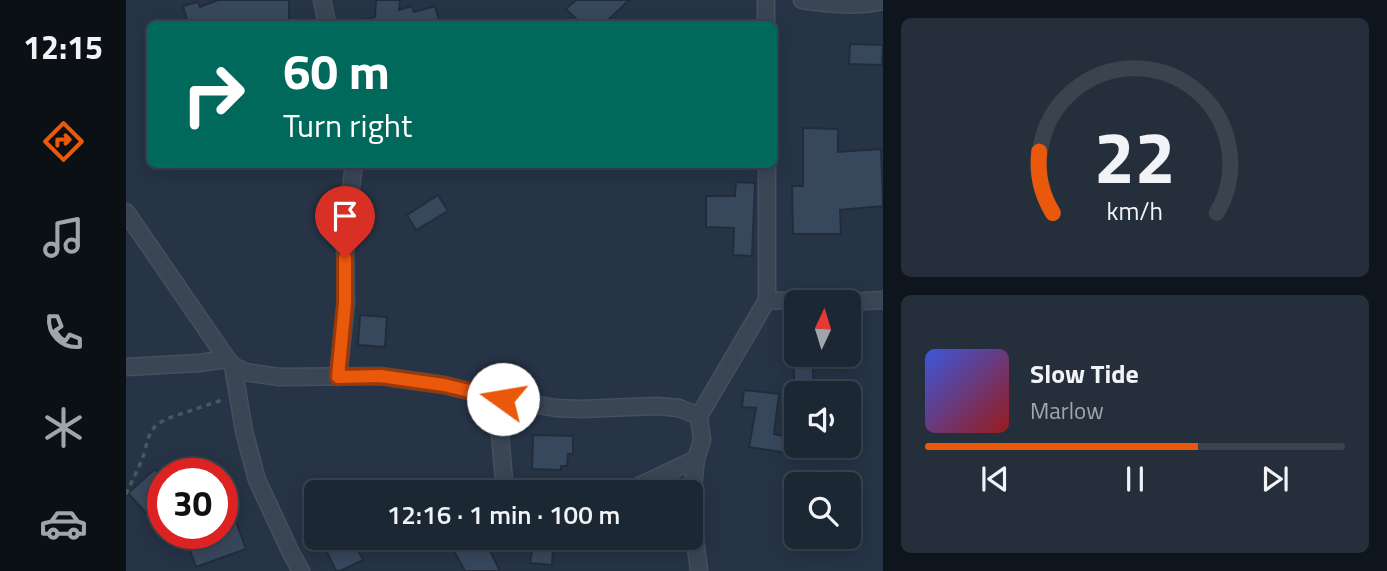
<!DOCTYPE html>
<html lang="en">
<head>
<meta charset="utf-8">
<style>
  :root { --surface:#1c2734; --page:#252f3c; --text:#f1f3f6; --muted:#a0a5ac; --line:#3a444f; --accent:#ea580c }
  body { margin:0; font-family:"Titillium Web",sans-serif; background:var(--page); color:var(--text); height:100vh; display:flex; flex-direction:column; font-size:26px; white-space:nowrap }
  * { box-sizing:border-box; margin:0 }
  p { font-size:23px; color:var(--muted) }
  .icon { flex:none; width:38px; height:38px; fill:none; stroke:currentColor; stroke-width:2; stroke-linecap:round; stroke-linejoin:round }
  .map { position:relative; flex:1; overflow:hidden }
  .panel { display:flex; flex-direction:column; gap:18px; padding:18px; background:#0f151d; width:504px }
  .panel>* { flex:none }
  .top-card { position:absolute; left:21px; top:21px; width:630px; height:147px; border-radius:10px; box-shadow:0 4px 18px #0003,0 0 0 2px var(--line); background:#00695c; color:#fff; overflow:hidden }
  .needle { width:46px; rotate:4deg }
  .tools { position:absolute; left:658px; top:290px; display:grid; gap:14px }
  .tools a { display:grid; place-items:center; width:77px; height:77px; border-radius:10px; background:var(--surface); box-shadow:0 4px 18px #0003,0 0 0 2px var(--line); font-size:35px }
  .speed { position:absolute; left:21px; top:458px; display:flex; gap:14px; font-size:35px; font-weight:700; text-align:center }
  .speed>* { display:grid; place-content:center; width:91px; height:91px; border-radius:50%; background:var(--surface); box-shadow:0 4px 18px #0003,0 0 0 2px var(--line); line-height:1 }
  .speed .limit { border:10px solid #d22; background:#fff; color:#111 }
  .pin { position:absolute; display:grid; place-items:center; width:60px; height:60px; color:#fff; margin:-72px -30px; border-radius:50% 50% 50% 0; rotate:-45deg; box-shadow:0 0 7px #0007 }
  .pin .icon { rotate:45deg }
  .me { position:absolute; width:77px; margin:-38px; rotate:283deg; stroke-linejoin:round; filter:drop-shadow(0 0 5px #0008) }
  .turn { display:flex; align-items:center; gap:24px; height:147px; padding:0 21px; font-size:32px }
  .turn .icon { width:91px; height:91px; stroke-width:2.5 }
  .turn b { display:block; font-size:49px; line-height:60px }
  .panel .widget { flex:1; display:flex; flex-direction:column; justify-content:center; gap:10px; min-width:0; padding:0 24px; border-radius:10px; background:var(--page) }
  .panel .dial { align-items:center; gap:0 }
  .dial svg { height:182px; overflow:visible; fill:none; stroke:var(--line); stroke-width:7; stroke-linecap:round; text-anchor:middle }
  .dial text { fill:var(--text); stroke:none }
  .song { display:flex; align-items:center; gap:21px }
  .cover { width:84px; height:84px; border-radius:10px; background:linear-gradient(135deg,hsl(230 70% 55%),hsl(0 70% 35%)) }
  .played { height:7px; border-radius:4px; background:linear-gradient(90deg,var(--accent) 65%,var(--line) 65%) }
  .keys { display:flex; justify-content:space-around; direction:ltr }
  .trip { position:absolute; left:178px; top:480px; width:399px; height:70px; border-radius:10px; background:var(--surface); box-shadow:0 4px 18px #0003,0 0 0 2px var(--line); font-weight:600; line-height:70px; text-align:center }
  main { display:flex; flex:1; min-height:0 }
  .tab-bar { display:flex; flex-direction:column; width:126px; justify-content:space-around; align-items:center; background:#0b1015; color:var(--muted) }
  .tab-bar .icon { width:49px; height:49px }
  .tab-bar .on { color:var(--accent) }
  .tab-bar b { font-size:32px; color:var(--text) }
  .map>svg:first-child { display:block }
  .building { fill:#38485c; stroke:#212d3c; stroke-width:2 }
  .lines { fill:none; stroke-linecap:round; stroke-linejoin:round }
  .minor-casing { stroke:#454f5e; stroke-width:19 }
  .path { stroke:#425c5e; stroke-width:3.5; stroke-dasharray:5 5; stroke-linecap:butt }
  .minor { stroke:#3b4655; stroke-width:16 }
  .route-casing { stroke:#983908; stroke-width:18 }
  .route { stroke:#ea580c; stroke-width:12 }
</style>
</head>
<body>
<main>
<nav class="tab-bar">
<b>12:15</b>
<svg class="icon on" aria-label="directions" viewBox="0 0 24 24"><path d="M12 3l9 9-9 9-9-9zM9 14v-3h6M13 9l2 2-2 2"/></svg>
<svg class="icon" aria-label="music" viewBox="0 0 24 24"><path d="M9 18V5l10-2v13"/><circle cx="6" cy="18" r="3"/><circle cx="16" cy="16" r="3"/></svg>
<svg class="icon" aria-label="phone" viewBox="0 0 24 24"><path d="M5 4h4l2 5-3 2q2 4 5 5l2-3 5 2v4C11 20 4 13 5 4z"/></svg>
<svg class="icon" aria-label="climate" viewBox="0 0 24 24"><path d="M12 3v18M4 7l16 10M4 17L20 7"/></svg>
<svg class="icon" aria-label="car" viewBox="0 0 24 24"><path d="M5 17H2v-5l4-1 3-4h7l3 4 3 1v5h-3M9 17h6M6 11h13"/><circle cx="7" cy="17" r="2"/><circle cx="17" cy="17" r="2"/></svg>
</nav>
<div class="map">
<svg width="757" height="571" viewBox="0 0 757 571">
  <rect width="100%" height="100%" fill="#263446"/>
  <path class="building" d="M92,0H163V24H62L57,6L72,2L74,7Z
    M250,0H274L273,10L286,6L288,12L309,6L314,24H239L238,20L249,17Z
    M450,0H503L478,24H455L440,9Z
    M724,44L757,45L756,65L723,64Z
    M677,128L712,129V152L755,149L757,206L714,210L715,234H667L666,186H677Z
    M610,182L629,183L626,256L607,255L608,228L580,227V196H609Z
    M312,195L322,211L290,230L281,215Z
    M234,315L261,317L259,347L232,345Z
    M668,357H687V384H668Z
    M618,390L653,394L648,434L664,437L662,453L623,447L630,408L616,407Z
    M407,435L447,436V454H442L441,466H435V470L406,469Z
    M29,469L37,478V515L28,522L2,493Z
    M98,489L120,549L70,567L58,534H96V490Z
    M194,537H226L237,560L214,571H210Z
    M355,537H357L374,571H339L328,551Z
    M413,548L427,550L426,565L404,563L406,550Z"/>
  <g class="lines">
    <g class="minor-casing">
      <path id="minor" d="M196,0L201,24
        M640,0V24
        M676,0C704,4 730,7 757,1
        M0,212L101,359L107,366L119,372L153,377L254,376L318,385L367,397L430,408L455,409L531,406L553,408L573,416
        M641,300L703,303L757,300
        M107,366L118,431L131,480L166,555L175,571
        M0,367L73,363L101,359
        M212,377L220,303L219,236L228,164
        M377,399L374,435L379,492
        M500,492L570,459
        M382,537L390,542L418,537
        M573,571L569,538L566,495L570,459L576,440L573,416L641,300V164"/>
    </g>
    <path class="path" d="M0,494L16,460L24,433L30,425L40,419L96,400"/>
    <use href="#minor" class="minor"/>
  </g>
  <g class="lines">
    <g class="route-casing">
      <path id="route" d="M219,258V303L212,377L254,376L318,385L377,399"/>
    </g>
    <use href="#route" class="route"/>
  </g>
</svg>
<div class="tools">
<a><svg class="needle" viewBox="-14 -14 28 28"><path d="M0-13l5 13h-10z" fill="#e53935"/><path d="M0 13l5-13h-10z" fill="#a0a5ac"/></svg></a>
<a><svg class="icon" aria-label="sound" viewBox="0 0 24 24"><path d="M4 9h4l5-4v14l-5-4H4zM17 9q2 3 0 6"/></svg></a>
<a><svg class="icon" aria-label="search" viewBox="0 0 24 24"><circle cx="10" cy="10" r="6"/><path d="M15 15l6 6"/></svg></a>
</div>
<div class="speed"><div class="limit">30</div></div>
<div class="pin" style="left:219px;top:258px;background:#d93025"><svg class="icon" aria-label="arrive" viewBox="0 0 24 24"><path d="M6 21V4h12l-3 4 3 4H6"/></svg></div>
<svg class="me" style="left:377px;top:399px" viewBox="-20 -20 40 40"><circle r="19" fill="#fff"/><path d="M0-13L10 11 0 6-10 11z" fill="#ea580c"/></svg>
<div class="trip">12:16 · 1 min · 100 m</div>
<div class="top-card">
<div class="turn"><svg class="icon" aria-label="right" viewBox="0 0 24 24"><path d="M7 20v-9h11M14 6l5 5-5 5"/></svg><div><b>60 m</b>Turn right</div></div>
</div>
</div>
<section class="panel">
<div class="widget dial"><svg viewBox="0 0 100 80">
<path d="M14 69A42 42 0 1 1 86 69"/>
<path d="M14 69A42 42 0 0 1 8 42" stroke="#ea580c"/>
<text x="50" y="56" font-size="32" font-weight="700">22</text>
<text x="50" y="72" font-size="11">km/h</text>
</svg></div>
<div class="widget">
<div class="song"><i class="cover"></i><div><b>Slow Tide</b><p>Marlow</p></div></div>
<div class="played"></div>
<div class="keys"><svg class="icon" aria-label="previous" viewBox="0 0 24 24"><path d="M18 5L8 12l10 7zM5 5v14"/></svg><svg class="icon" aria-label="pause" viewBox="0 0 24 24"><path d="M8 5v14M16 5v14"/></svg><svg class="icon" aria-label="next" viewBox="0 0 24 24"><path d="M6 5l10 7-10 7zM19 5v14"/></svg></div>
</div>
</section>
</main>
</body>
</html>
